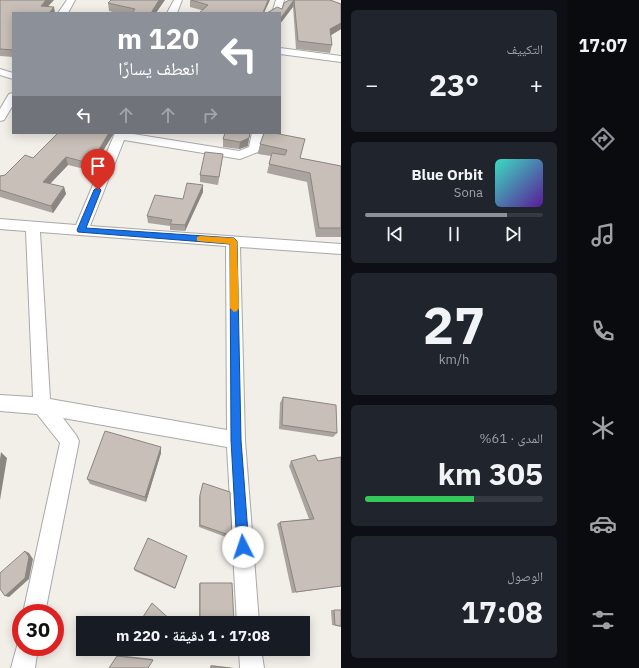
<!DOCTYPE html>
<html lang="ar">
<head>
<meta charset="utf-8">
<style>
  :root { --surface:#171b24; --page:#20242c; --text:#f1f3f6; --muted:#9ea1a6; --line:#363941; --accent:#8c9099 }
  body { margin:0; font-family:"IBM Plex Sans","Noto Naskh Arabic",sans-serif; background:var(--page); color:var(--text); direction:rtl; height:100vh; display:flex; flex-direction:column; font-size:15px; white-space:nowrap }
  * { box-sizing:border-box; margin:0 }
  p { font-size:13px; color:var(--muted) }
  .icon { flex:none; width:22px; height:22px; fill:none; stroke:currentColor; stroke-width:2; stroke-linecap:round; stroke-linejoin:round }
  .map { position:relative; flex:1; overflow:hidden; direction:ltr }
  .side { display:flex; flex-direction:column; gap:10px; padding:10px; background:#0d0f14; width:226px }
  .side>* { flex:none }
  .hud { position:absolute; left:12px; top:12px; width:269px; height:122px; border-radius:0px; box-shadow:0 2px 10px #0003; direction:rtl; background:#8c9099; color:#fff; overflow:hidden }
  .speed { position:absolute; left:12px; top:604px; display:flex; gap:8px; font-size:20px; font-weight:700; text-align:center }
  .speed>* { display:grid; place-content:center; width:52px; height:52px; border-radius:50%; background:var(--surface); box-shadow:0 2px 10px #0003; line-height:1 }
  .speed .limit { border:6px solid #d22; background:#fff; color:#111 }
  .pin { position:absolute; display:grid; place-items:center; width:34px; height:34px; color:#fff; margin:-41px -17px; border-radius:50% 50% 50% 0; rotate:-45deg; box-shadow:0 0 4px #0007 }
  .pin .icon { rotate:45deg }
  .me { position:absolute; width:44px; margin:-22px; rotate:356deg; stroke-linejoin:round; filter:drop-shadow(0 0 3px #0008) }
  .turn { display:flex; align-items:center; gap:14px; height:84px; padding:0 16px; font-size:18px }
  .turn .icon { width:52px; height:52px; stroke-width:2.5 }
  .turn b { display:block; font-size:28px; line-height:34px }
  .lanes { display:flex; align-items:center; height:38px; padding:0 16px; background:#0003; justify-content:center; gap:20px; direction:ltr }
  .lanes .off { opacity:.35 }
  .big { font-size:30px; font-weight:800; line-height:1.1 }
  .side .tile { flex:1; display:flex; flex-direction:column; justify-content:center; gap:6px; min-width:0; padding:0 14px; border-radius:6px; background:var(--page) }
  .side .dial { align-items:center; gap:0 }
  .dial b { font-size:52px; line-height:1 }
  .song { display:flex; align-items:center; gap:12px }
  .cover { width:48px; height:48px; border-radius:6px; background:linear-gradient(135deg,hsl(170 70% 55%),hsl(270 70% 35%)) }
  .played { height:4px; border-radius:2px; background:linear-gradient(90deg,var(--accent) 80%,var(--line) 80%) }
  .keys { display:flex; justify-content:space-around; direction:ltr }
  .heat { display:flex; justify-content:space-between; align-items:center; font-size:22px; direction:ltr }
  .charge { height:6px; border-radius:3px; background:linear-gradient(90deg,#34c759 61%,var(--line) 0) }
  .trip { position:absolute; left:76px; top:616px; width:234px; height:40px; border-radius:0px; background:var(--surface); box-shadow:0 2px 10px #0003; font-weight:800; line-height:40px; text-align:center; direction:rtl }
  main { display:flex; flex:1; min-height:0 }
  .menu { display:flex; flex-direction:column; width:72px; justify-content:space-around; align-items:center; background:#090b0e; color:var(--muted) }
  .menu .icon { width:28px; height:28px }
  .menu .active { color:var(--accent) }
  .menu b { font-size:18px; color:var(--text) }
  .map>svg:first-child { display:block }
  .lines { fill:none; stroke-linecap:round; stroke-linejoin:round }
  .street-casing { stroke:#a9a9a9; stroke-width:2 }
  .street { fill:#fff; fill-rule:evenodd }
  .wall { fill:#aba49e }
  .shaded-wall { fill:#8b8681 }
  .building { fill:#c7bfb8; stroke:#8b8681 }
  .route { fill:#1a73e8; stroke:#114b97 }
  .slow { fill:#f59e0b }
</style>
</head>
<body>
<main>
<nav class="menu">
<b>17:07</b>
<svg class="icon active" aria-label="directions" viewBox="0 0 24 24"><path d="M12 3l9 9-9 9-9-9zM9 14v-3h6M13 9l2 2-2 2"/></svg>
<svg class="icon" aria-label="music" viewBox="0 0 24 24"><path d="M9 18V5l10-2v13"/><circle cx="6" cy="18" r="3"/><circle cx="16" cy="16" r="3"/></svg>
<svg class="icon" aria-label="phone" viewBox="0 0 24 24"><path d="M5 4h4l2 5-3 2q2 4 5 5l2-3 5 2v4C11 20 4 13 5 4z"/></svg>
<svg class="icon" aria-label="climate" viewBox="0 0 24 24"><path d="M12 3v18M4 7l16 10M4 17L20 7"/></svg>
<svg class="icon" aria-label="car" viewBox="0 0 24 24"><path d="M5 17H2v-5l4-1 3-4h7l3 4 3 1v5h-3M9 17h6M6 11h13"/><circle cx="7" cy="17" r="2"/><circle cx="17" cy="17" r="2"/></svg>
<svg class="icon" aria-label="filters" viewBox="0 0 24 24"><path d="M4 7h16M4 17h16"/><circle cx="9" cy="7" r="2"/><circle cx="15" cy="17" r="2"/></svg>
</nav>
<section class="side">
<div class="tile"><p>التكييف</p>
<div class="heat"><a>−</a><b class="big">23°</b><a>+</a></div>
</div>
<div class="tile">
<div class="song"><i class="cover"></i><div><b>Blue Orbit</b><p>Sona</p></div></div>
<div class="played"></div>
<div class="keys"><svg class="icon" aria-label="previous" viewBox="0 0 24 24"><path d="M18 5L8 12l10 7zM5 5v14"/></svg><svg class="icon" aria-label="pause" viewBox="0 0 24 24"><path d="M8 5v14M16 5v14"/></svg><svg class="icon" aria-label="next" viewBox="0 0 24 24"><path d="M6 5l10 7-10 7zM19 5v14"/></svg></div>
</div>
<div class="tile dial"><b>27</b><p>km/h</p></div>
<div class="tile"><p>المدى · 61%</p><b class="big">305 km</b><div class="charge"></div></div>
<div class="tile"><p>الوصول</p><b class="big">17:08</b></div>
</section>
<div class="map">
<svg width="341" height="668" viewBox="0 0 341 668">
  <rect width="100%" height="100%" fill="#f2efe9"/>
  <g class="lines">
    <g class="street-casing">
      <path id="street" d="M67,0H75L68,13H58Z
        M174,0H182L177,13H167Z
        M276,0H284L280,15V13H272Z
        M280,48L341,56V62L280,54Z
        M0,69L13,73V79L0,75Z
        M13,93V105L4,120L0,121V109L9,94Z
        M115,133H127L239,151L249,147L252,133H264L258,152L240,159L124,140L90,226L341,244V254L240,247L245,440L259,623H237L227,447L63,418L76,435L79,441L45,613H23L60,443L37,414L0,411V395L33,397L26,231L0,229V219L76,225ZM40,232L226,246L227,430L50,399Z
        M21,638V647H38L35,668H11L19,639Z
        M239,649H261L264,668H240Z"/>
    </g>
    <use href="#street" class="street"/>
  </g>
  <path class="wall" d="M0,0L13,13V57L0,56Z
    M190,0H270L201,10L190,7Z
    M289,0H330L341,4V29L331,35L332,45L330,53L296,49L293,7L282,9Z
    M108,3L156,13H117L109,11Z
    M58,133H114L101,154L102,159L97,172L68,165L50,184L64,187L66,194L53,213L0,197V176L5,175L33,158Z
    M225,133L248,146L239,149L223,147V139Z
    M264,133L300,158L341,166V237H316L307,182L267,173L271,156L258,154L260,144Z
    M223,154L218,185L200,182V175Z
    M203,185V192L185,231L170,230V226L148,223L147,216L183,199Z
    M283,397L337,433L333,437L279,429L280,403Z
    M161,447V453L146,502L90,484L87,479Z
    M341,457V586L292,593L277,524L280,522L309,519L289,466L291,461H318Z
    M203,483L232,536L231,539L199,527V498Z
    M186,558L175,589L135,571L134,569Z
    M200,583L234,623H199V584Z
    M331,610H341V627L332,625Z
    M118,655L153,659L148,668L117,656Z
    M211,665L235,668H210Z"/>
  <path class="shaded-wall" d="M46,0H54L42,13L41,6Z
    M159,0H165L156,13H151Z
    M268,0H270L264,13H263Z
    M294,0L293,7L280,24V19Z
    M54,7L55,13H49Z
    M341,23V29L328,37L330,29Z
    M109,133H114L101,154L102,159L97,172L96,165L98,151Z
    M250,133L248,146L239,149L240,142Z
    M66,157L68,165L45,189L43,182Z
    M203,185V192L185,231V225Z
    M64,187L66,194L53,213L51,206Z
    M161,447V453L146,502L145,497Z
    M1,452L7,458L0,500V459Z
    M25,551L29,553L33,559L29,579L9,597L5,596Z"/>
  <path class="building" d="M0,0H46L41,6L54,7L49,13H13V50L0,49Z
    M111,0H159L151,13H132L135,9L108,3Z
    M191,0H268L263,13H199L208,5Z
    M289,0H294L280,19V13H267L277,7L282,9L284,3Z
    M294,0H330L341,4V23L330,29L332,45L298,41Z
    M58,133H109L98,151L101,152L96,165L66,157L43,182L64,187L51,206L0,190V176L5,175L25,155L33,158Z
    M225,133H250L249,138L240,142L223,139Z
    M264,133H274L305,139L300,158L341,166V228H319L310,173L269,164L272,153L285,155L287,150L260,144Z
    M205,152L223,154L219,177L200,175Z
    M187,183L203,185L185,225L170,224L172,220L147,216L155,195L183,199Z
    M283,397L336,405L337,433L282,425Z
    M105,431L161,447L145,497L87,479Z
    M315,455L318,461L341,457V586L296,592L280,522L314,519L291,461Z
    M203,483L230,492L232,536L200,525V495Z
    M148,538L187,556L175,588L134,569Z
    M25,551L29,557L25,578L5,596L0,589V573Z
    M200,583H232L234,623H200Z
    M152,603L174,623H139Z
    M334,610H341V626L335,625Z
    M117,656L153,660L148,668H109Z
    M211,666L230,668H211Z"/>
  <path class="route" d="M98,187L101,190L86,228L234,238L237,241L241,440L249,547L247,551L243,552L239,551L237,547L231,440L230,244L78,232L77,230L94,190Z"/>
  <path class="slow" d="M200,236L234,238L237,241L239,308L237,311L234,312L230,308V244L197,241V237Z"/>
</svg>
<div class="speed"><div class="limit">30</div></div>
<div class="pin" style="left:98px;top:190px;background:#d93025"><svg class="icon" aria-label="arrive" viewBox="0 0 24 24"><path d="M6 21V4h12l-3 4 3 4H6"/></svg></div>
<svg class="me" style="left:243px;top:547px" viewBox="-20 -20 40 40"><circle r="19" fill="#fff"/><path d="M0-13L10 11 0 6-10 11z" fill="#1a73e8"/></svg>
<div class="trip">17:08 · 1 دقيقة · 220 m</div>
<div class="hud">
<div class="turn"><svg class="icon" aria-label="left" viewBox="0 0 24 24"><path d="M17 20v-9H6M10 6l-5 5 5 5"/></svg><div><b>120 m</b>انعطف يسارًا</div></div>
<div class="lanes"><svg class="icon" aria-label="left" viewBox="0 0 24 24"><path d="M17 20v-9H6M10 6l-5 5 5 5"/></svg><svg class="icon off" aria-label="ahead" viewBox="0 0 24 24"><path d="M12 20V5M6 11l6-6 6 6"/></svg><svg class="icon off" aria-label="ahead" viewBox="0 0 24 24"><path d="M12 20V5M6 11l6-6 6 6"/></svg><svg class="icon off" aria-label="right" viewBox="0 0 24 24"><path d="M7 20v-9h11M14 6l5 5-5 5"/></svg></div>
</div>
</div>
</main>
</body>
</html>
